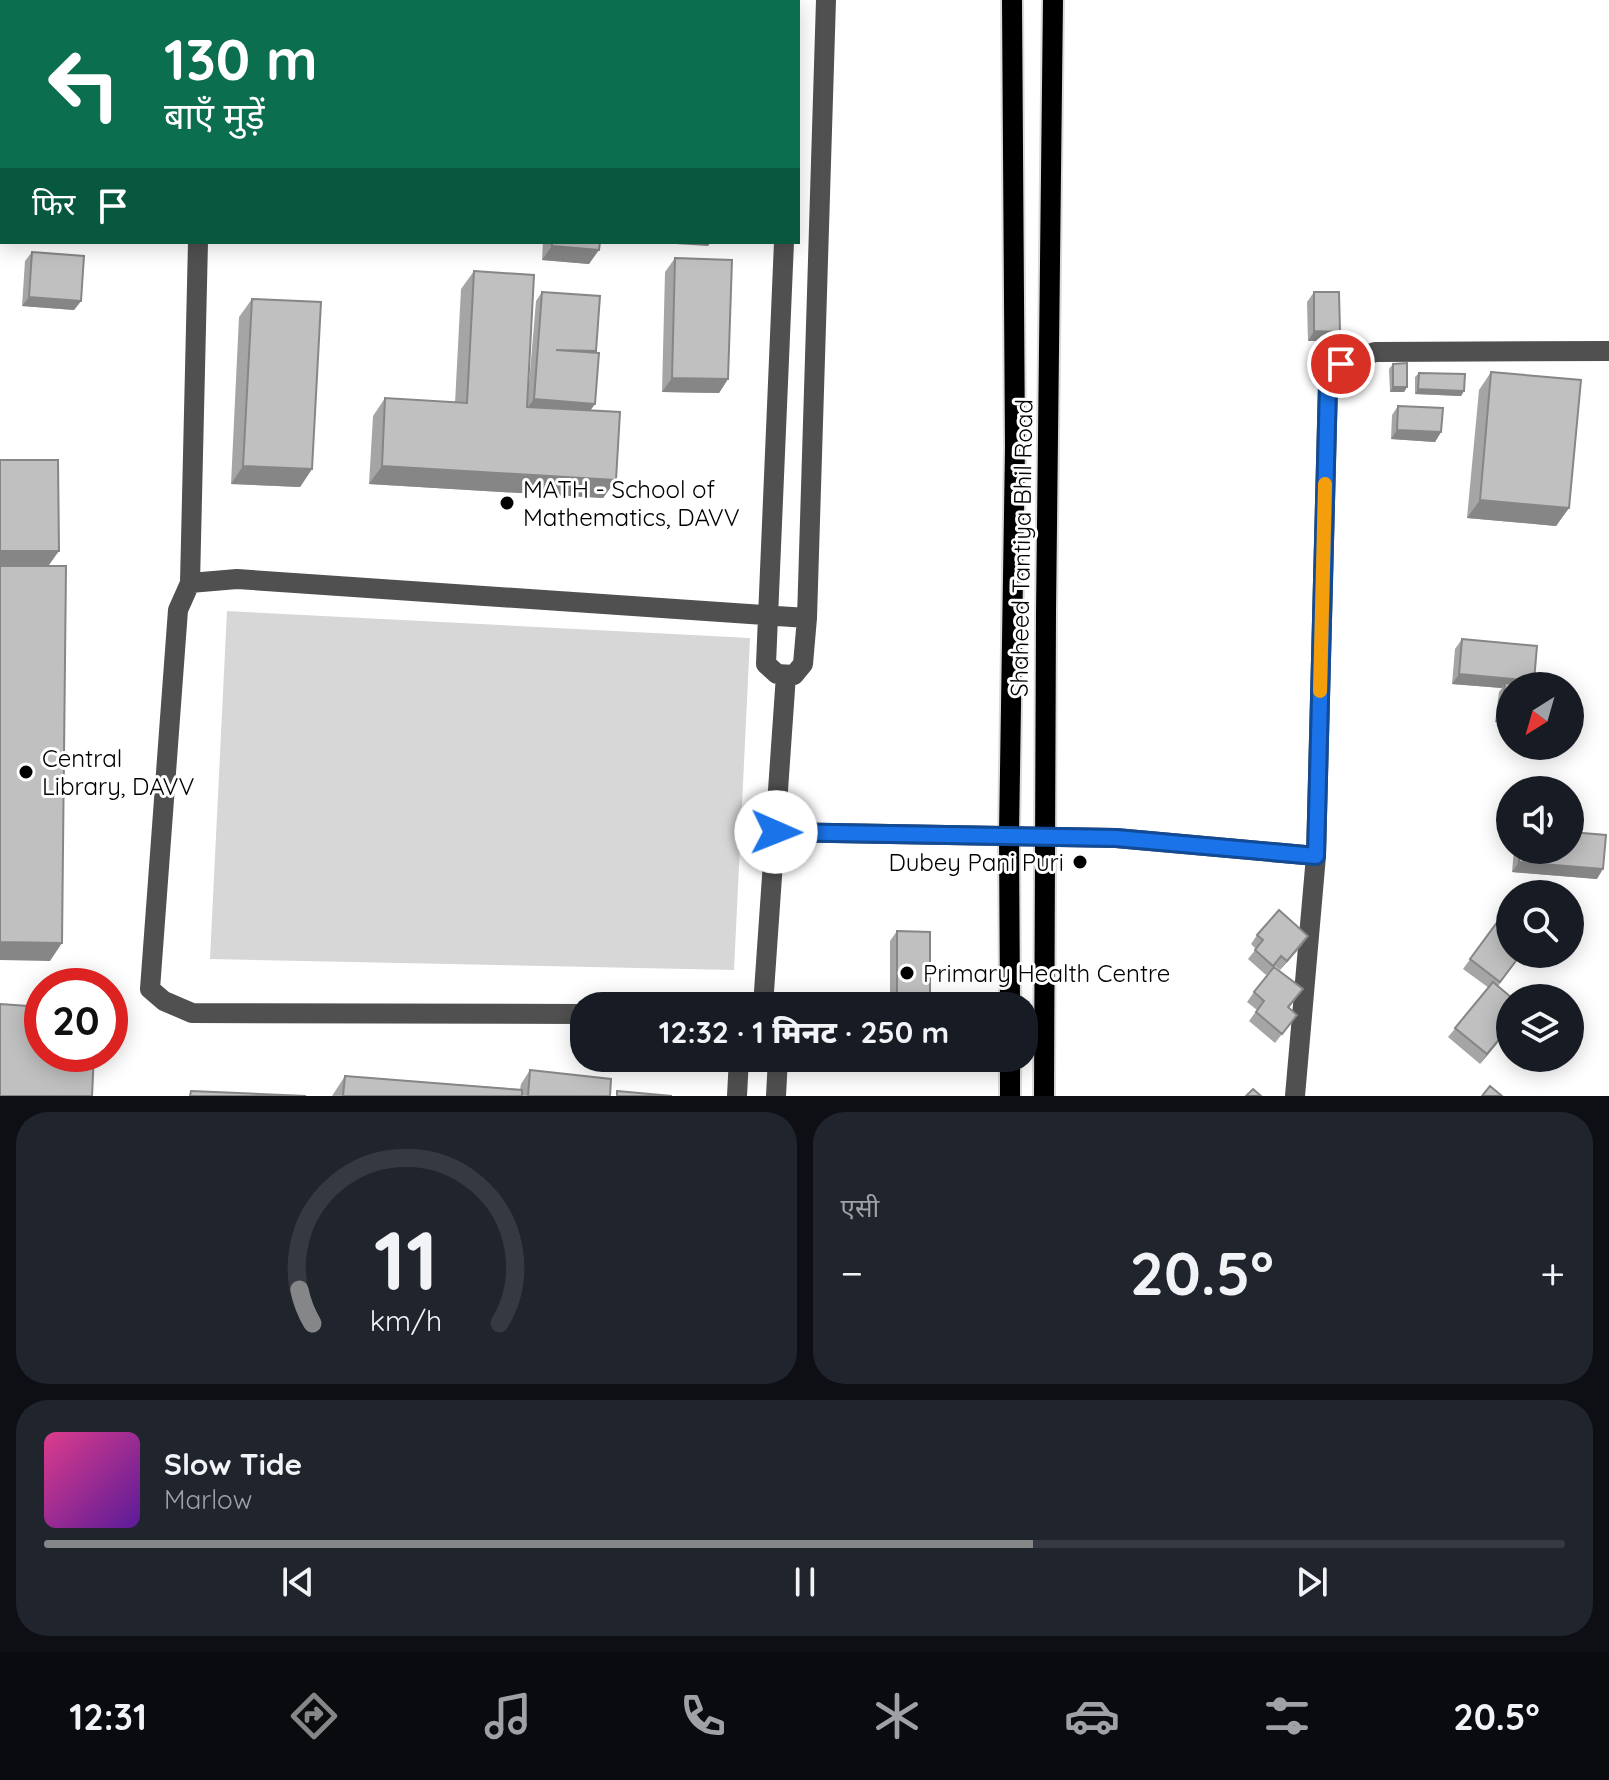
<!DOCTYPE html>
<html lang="hi">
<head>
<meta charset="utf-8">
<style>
  :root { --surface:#171b24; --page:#20242c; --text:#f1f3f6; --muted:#9ea1a6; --line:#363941; --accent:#858687 }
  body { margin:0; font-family:Quicksand,"Noto Sans Devanagari",sans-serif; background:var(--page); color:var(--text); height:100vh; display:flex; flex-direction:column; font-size:30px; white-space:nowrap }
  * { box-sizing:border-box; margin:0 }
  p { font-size:26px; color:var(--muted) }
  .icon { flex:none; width:44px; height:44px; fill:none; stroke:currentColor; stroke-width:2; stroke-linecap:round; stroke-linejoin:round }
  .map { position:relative; height:1096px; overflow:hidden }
  .drawer { display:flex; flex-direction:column; gap:16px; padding:16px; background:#0d0f14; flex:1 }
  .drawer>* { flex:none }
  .top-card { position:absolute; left:0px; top:0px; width:800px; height:244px; box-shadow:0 4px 20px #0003; background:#0b6e4f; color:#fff; overflow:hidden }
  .needle { width:52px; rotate:217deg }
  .fabs { position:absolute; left:1496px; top:672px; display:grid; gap:16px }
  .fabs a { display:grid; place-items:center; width:88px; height:88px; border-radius:50%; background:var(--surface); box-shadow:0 4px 20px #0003; font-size:40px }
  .speed { position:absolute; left:24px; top:968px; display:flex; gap:16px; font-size:40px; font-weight:700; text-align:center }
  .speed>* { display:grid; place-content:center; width:104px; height:104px; border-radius:50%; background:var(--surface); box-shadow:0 4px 20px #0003; line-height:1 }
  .speed .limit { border:12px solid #d22; background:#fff; color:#111 }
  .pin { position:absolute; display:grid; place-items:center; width:68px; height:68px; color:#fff; margin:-34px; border:4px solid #fff; border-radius:50%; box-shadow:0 2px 8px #0007 }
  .me { position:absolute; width:88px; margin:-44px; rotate:91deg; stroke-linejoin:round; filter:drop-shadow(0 0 6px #0008) }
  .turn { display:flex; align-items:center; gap:28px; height:168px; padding:0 32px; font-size:36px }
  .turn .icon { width:104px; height:104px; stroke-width:2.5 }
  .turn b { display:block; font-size:56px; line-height:68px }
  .then { display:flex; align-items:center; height:76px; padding:0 32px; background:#0003; gap:16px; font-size:30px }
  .big { font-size:60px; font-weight:800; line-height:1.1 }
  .drawer .tile { flex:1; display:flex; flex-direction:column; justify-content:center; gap:12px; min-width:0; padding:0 28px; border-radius:32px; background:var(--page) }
  .drawer .dial { align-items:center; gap:0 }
  .dial svg { height:208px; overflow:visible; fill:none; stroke:var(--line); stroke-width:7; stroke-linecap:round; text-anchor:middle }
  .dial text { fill:var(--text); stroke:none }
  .song { display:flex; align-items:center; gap:24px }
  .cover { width:96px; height:96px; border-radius:12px; background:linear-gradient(135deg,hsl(330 70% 55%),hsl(270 70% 35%)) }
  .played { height:8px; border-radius:4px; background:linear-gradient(90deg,var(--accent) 65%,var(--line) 65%) }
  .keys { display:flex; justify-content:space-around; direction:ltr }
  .heat { display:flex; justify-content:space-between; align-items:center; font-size:44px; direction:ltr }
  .drawer .tiles { flex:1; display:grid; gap:16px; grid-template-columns:1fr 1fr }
  .tile:last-child { grid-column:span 2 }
  .trip { position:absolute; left:570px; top:992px; width:468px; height:80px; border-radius:32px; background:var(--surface); box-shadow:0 4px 20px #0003; font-weight:800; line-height:80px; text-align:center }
  .tab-bar { display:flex; height:128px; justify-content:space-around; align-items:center; background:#090b0e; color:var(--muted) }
  .tab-bar .icon { width:56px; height:56px }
  .tab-bar .active { color:var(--accent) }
  .tab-bar b { font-size:36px; color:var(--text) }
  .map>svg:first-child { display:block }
  .green { fill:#d7d7d7 }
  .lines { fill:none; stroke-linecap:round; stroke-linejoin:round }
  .major-casing { stroke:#dbdbdb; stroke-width:24 }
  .minor { stroke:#505050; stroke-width:20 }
  .major { stroke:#000; stroke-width:20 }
  .wall { fill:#a5a5a5 }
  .shaded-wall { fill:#868686 }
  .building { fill:#c0c0c0; stroke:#868686; stroke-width:2 }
  .route-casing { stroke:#114b97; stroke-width:20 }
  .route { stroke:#1a73e8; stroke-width:14 }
  .slow { stroke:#f59e0b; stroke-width:14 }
  .poi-dot { fill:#000; stroke:#fff; stroke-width:3 }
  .labels { text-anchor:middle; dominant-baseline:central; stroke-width:6; stroke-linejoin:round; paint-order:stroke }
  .poi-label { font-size:24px; fill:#000; stroke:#fff; text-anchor:start }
  .street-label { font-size:24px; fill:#000; stroke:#fff }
</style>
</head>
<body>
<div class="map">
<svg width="1609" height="1096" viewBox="0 0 1609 1096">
  <rect width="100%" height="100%" fill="#fff"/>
  <path class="green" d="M227,611L750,638L734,970L210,959Z"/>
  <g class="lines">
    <g class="major-casing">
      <path id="major" d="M1010,1006L1009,835L1015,448L1012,0
        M1010,1058V1096
        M1044,1096L1046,612L1053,0"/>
    </g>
    <path class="minor" d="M208,2V0
      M789,2V0
      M0,91H2
      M784,242L766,664L777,674L794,675L803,664L807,618L826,0
      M190,583L198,242
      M776,832L1116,838L1316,856
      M763,1006L786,675
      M584,1014L192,1013L164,1001L150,989L178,610L190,583L237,579L807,618
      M737,1096L739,1058
      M776,1096L778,1058
      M1295,1096L1316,856L1328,385L1341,364L1375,352L1609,351"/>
    <use href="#major" class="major"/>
  </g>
  <path class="wall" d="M0,0H178L177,2H2V22H0Z
    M477,0H687V2H477Z
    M543,242H600L589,264L542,260Z
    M32,252L81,301L74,310L22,306L25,261Z
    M675,258L728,379L719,393L662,392L665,272Z
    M474,271L527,407L536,301L542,292L596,351L594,353L590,411L616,480L603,498L369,484L373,416L385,398L455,403L461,289Z
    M1314,292L1333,341H1308L1307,302Z
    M252,299L312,469L300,487L231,484L239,317Z
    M1393,364L1407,387L1404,392H1390L1389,369Z
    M1491,372L1569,508L1556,526L1467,518L1479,390Z
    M1419,373L1464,391L1461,396L1415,394V377Z
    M1398,406L1441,432L1435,442L1391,439L1392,415Z
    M1462,639L1534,681L1510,724L1495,722L1499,692L1502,688L1452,684L1455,649Z
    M1514,850H1570L1597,879L1512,872Z
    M1504,913L1521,954L1498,986L1510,998V1028L1480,1064L1448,1037L1489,988L1463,969Z
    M897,931L923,1005H890V941Z
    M1257,935L1302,945L1280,970L1275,966L1266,975L1248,959L1256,949L1251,944Z
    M1303,989L1289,1008L1297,1015L1275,1043L1249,1021L1257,1010L1247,1002L1254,992Z
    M530,1070L610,1096H332L345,1076L520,1089L521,1084Z"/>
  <path class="shaded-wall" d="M149,0H178L177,2H148Z
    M643,242H711L708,246Z
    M552,246L599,250L589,264L542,260Z
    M29,297L81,301L74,310L22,306Z
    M1314,331L1340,332L1333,341H1308Z
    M672,378L728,379L719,393L662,392Z
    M1393,387H1407L1404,392H1390Z
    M1418,389L1464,391L1461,396L1415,394Z
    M534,399L595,404L588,414L527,408Z
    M1397,430L1441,432L1435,442L1391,439Z
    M243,466L312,469L300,487L231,484Z
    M382,466L616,480L603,498L369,484Z
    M1480,500L1569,508L1556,526L1467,518Z
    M0,551H59L49,565H0Z
    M1459,674L1534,681L1530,686L1505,683L1502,688L1452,684Z
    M1502,713L1510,714V724L1495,722Z
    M1519,862L1603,869L1597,879L1512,872Z
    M1308,936L1302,945L1280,970L1287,961Z
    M0,942L62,943L50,961L0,960Z
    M897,996H930L923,1005H890Z
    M1510,1026V1028L1480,1064L1487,1054Z"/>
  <path class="building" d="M8,0H160V2H8Z
    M489,0H687V2H489Z
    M552,242H600L599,250L552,246Z
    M32,252L84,256L81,301L29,297Z
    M675,258L732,260L728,379L672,378Z
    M474,271L534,275L527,407L620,412L616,480L382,466L385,398L467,403Z
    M542,292L600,296L596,351L556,350L599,353L595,404L534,399Z
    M1314,292H1339L1340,332L1314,331Z
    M252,299L321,302L312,469L243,466Z
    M1407,363V387H1393V364Z
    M1491,372L1581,380L1569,508L1480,500Z
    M1419,373L1465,374L1464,391L1418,389Z
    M1398,406L1443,408L1441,432L1397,430Z
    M0,460H58L59,551H0Z
    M0,566H66L62,943L0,942Z
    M1462,639L1537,646L1534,681L1459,674Z
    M1505,683L1529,686H1510V714L1502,713Z
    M1570,691L1574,692L1571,722H1570Z
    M1570,832L1606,835L1603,869L1519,862L1520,850H1570Z
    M1279,910L1308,936L1287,961L1281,956L1273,966L1255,950L1263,940L1257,935Z
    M1504,913L1510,918V954H1521L1500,982L1470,959Z
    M897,931L930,932V996H897Z
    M1274,967L1303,989L1288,1007L1297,1015L1282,1034L1256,1012L1264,1001L1254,992Z
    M1493,982L1512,998H1510V1026L1487,1054L1455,1028Z
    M0,1004L42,1007V1054H94L92,1096H0Z
    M530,1070L611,1079L610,1096H528Z
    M345,1076L522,1090V1096H343Z
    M1490,1086L1502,1096H1482Z
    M1253,1089L1261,1096H1246Z
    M191,1091L306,1096H190Z
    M617,1091L672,1096H617Z"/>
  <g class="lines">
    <g class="route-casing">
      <path id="route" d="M776,832L1116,838L1316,856L1328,385L1341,364"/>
    </g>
    <use href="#route" class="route"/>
    <path class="slow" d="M1320,691L1325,484"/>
  </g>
  <g class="poi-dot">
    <circle cx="507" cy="503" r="8"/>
    <circle cx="26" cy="772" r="8"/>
    <circle cx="1080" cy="862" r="8"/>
    <circle cx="907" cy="973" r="8"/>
  </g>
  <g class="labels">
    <g class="poi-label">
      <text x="523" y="489">MATH - School of<tspan x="523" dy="28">Mathematics, DAVV</tspan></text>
      <text x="42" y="758">Central<tspan x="42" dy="28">Library, DAVV</tspan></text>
      <text x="1064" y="862" text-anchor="end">Dubey Pani Puri</text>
      <text x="923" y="973">Primary Health Centre</text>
    </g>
    <g class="street-label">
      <text transform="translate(1021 548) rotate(-89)">Shaheed Tantiya Bhil Road</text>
    </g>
  </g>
</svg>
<div class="fabs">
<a><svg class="needle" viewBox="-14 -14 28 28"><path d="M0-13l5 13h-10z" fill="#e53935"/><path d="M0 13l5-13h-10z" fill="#9ea1a6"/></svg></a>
<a><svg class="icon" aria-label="sound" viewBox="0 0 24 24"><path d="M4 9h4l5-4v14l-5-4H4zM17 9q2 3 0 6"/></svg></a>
<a><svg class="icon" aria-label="search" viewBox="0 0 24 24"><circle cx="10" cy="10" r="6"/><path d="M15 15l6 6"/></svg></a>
<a><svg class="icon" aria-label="layers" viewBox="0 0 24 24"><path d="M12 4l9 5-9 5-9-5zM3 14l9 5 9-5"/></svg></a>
</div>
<div class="speed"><div class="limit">20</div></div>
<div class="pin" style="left:1341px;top:364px;background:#d93025"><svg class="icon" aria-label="arrive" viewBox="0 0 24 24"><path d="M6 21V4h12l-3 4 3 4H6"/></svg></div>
<svg class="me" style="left:776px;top:832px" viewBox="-20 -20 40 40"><circle r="19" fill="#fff"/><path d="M0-13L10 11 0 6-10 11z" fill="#1a73e8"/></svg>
<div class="trip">12:32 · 1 मिनट · 250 m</div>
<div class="top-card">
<div class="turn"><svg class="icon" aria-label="left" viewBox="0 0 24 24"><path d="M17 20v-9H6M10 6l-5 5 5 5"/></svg><div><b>130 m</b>बाएँ मुड़ें</div></div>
<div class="then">फिर<svg class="icon" aria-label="arrive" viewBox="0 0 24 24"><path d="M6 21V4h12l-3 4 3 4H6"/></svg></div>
</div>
</div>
<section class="drawer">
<div class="tiles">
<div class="tile dial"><svg viewBox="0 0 100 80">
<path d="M14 69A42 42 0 1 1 86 69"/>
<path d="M14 69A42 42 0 0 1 9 56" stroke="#858687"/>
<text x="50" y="56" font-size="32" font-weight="700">11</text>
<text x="50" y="72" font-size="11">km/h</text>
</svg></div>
<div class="tile"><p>एसी</p>
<div class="heat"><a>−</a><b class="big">20.5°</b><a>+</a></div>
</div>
<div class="tile">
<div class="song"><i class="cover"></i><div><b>Slow Tide</b><p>Marlow</p></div></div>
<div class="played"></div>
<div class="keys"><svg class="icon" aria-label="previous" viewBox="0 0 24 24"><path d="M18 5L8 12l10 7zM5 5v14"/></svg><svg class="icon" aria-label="pause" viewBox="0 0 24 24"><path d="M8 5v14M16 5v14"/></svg><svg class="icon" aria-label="next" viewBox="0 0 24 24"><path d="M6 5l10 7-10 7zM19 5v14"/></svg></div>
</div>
</div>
</section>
<nav class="tab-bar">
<b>12:31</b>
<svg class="icon active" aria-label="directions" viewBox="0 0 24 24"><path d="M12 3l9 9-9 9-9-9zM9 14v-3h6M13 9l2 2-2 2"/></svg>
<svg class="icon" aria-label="music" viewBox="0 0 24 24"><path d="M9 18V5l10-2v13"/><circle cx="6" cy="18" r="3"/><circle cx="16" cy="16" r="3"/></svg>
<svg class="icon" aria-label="phone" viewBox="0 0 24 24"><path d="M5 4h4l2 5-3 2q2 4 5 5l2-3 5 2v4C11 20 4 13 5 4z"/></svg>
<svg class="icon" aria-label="climate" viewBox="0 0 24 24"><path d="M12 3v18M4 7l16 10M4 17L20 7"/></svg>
<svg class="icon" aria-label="car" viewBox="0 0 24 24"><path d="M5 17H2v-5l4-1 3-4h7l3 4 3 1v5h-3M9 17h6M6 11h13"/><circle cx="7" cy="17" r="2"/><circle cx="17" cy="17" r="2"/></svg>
<svg class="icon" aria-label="filters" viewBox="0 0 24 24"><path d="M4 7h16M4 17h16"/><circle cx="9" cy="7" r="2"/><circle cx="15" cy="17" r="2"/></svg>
<b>20.5°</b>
</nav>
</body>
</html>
